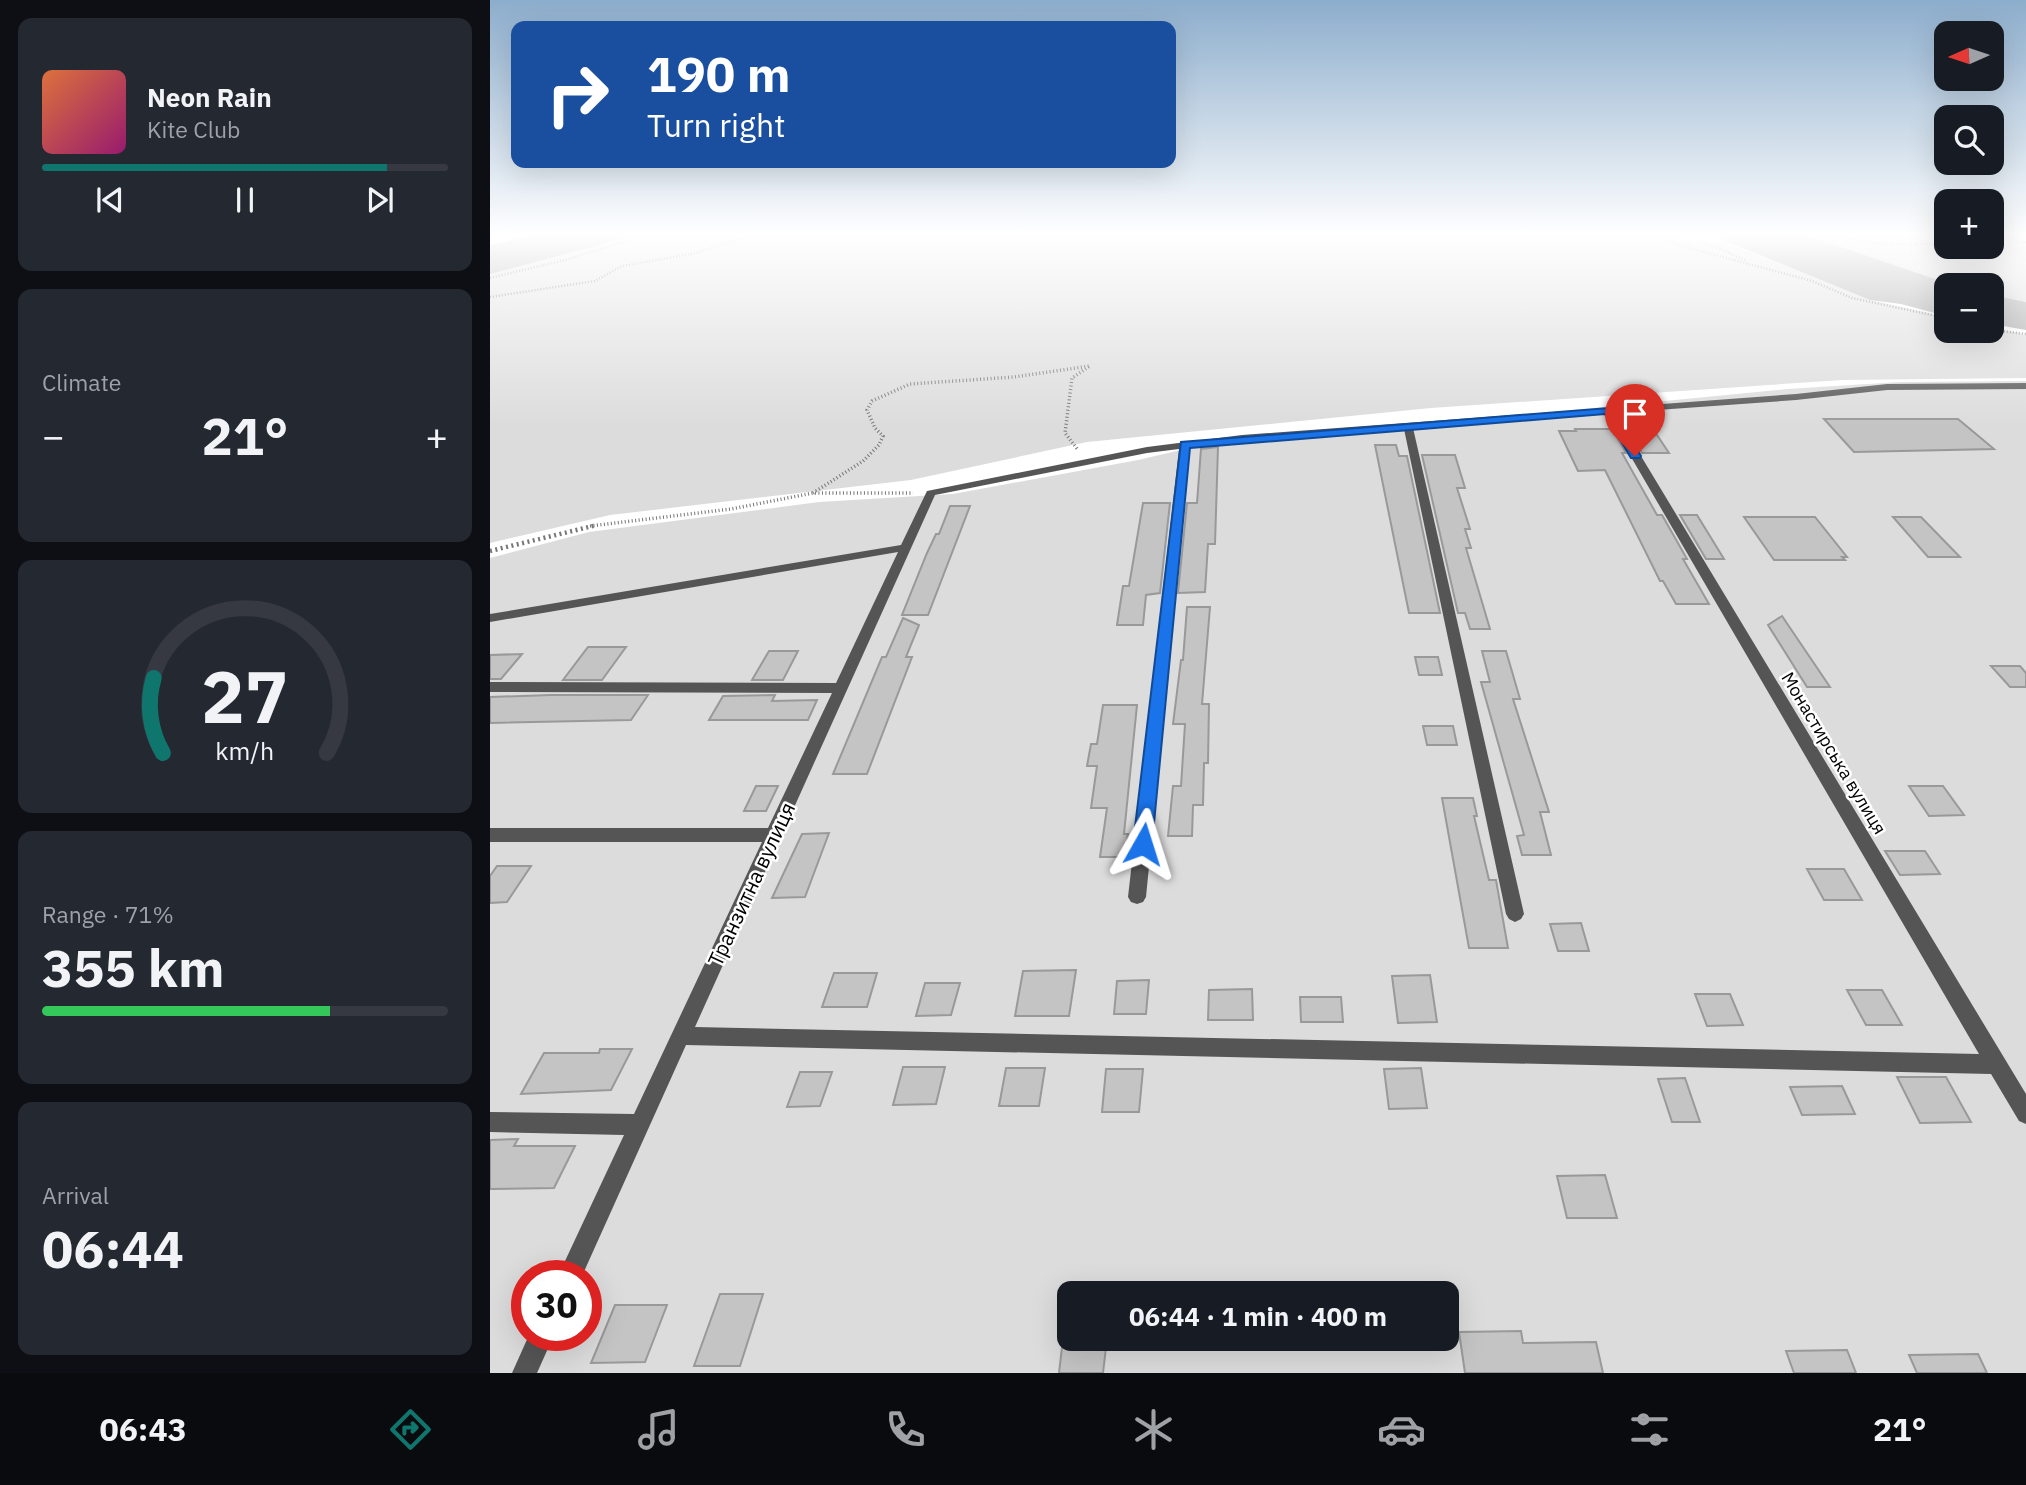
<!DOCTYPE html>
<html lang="en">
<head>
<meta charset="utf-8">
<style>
  :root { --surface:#171b24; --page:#242831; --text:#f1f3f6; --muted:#9ea1a6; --line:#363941; --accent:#0f766e }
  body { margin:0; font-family:"IBM Plex Sans",sans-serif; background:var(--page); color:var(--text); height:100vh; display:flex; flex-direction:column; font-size:26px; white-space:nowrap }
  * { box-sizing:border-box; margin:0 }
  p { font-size:23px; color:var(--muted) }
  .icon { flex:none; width:38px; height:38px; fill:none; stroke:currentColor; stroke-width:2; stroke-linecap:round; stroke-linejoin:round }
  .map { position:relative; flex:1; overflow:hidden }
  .details { display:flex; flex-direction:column; gap:18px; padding:18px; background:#0d0f14; width:490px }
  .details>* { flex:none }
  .hud { position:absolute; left:21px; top:21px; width:665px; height:147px; border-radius:14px; box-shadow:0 7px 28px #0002; background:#1a4fa0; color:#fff; overflow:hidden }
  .needle { width:46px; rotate:267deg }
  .tools { position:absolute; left:1444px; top:21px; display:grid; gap:14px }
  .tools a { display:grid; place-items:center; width:70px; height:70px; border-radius:14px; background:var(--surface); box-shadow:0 7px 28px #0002; font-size:35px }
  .speed { position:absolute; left:21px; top:1260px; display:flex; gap:14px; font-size:35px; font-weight:700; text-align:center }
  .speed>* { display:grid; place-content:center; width:91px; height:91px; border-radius:50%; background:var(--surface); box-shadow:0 7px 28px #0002; line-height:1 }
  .speed .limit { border:10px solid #d22; background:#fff; color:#111 }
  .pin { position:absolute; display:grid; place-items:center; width:60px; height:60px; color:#fff; margin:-72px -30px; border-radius:50% 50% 50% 0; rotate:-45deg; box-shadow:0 0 7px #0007 }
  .pin .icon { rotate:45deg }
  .me { position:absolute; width:77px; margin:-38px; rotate:6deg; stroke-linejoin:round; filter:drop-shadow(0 0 5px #0008) }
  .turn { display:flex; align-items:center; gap:24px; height:147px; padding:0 21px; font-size:32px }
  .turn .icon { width:91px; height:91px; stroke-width:2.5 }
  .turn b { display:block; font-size:49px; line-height:60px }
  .big { font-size:52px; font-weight:700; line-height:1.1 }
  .details .card { flex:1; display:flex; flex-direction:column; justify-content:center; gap:10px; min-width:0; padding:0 24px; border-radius:14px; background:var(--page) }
  .details .dial { align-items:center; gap:0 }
  .dial svg { height:182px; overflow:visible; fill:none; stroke:var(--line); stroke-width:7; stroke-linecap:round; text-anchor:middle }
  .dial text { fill:var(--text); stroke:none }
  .song { display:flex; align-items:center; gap:21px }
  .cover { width:84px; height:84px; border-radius:10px; background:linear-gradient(135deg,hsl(20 70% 55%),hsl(320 70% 35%)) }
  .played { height:7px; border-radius:4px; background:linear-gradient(90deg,var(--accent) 85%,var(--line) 85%) }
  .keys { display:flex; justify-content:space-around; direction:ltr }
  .heat { display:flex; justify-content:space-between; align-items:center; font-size:38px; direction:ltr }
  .charge { height:10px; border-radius:5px; background:linear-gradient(90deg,#34c759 71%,var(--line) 0) }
  .trip { position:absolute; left:567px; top:1281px; width:402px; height:70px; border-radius:14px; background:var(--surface); box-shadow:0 7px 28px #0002; font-weight:700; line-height:70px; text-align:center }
  .menu { display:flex; height:112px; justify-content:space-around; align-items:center; background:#090b0e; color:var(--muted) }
  .menu .icon { width:49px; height:49px }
  .menu .active { color:var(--accent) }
  .menu b { font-size:32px; color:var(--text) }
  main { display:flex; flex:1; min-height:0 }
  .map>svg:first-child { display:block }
  .green { fill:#dcdcdc; fill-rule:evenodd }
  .water { fill:#a3a3a3 }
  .building { fill:#c4c4c4; stroke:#999; stroke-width:2 }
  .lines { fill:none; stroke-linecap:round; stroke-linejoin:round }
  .path-far2 { stroke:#777; stroke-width:2.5; stroke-dasharray:1 2; stroke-linecap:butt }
  .path-far1 { stroke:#777; stroke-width:3.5; stroke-dasharray:1 2.5; stroke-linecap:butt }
  .path { stroke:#777; stroke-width:4.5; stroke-dasharray:2 3.5; stroke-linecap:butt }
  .minor { fill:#555; fill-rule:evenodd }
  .route { fill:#1a73e8; stroke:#114b97; stroke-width:2 }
  .labels { text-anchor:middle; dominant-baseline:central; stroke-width:5; stroke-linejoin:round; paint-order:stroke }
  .street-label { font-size:18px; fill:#000; stroke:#fff }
  .near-street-label { font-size:21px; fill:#000; stroke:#fff }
</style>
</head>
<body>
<main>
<section class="details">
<div class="card">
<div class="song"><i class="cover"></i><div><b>Neon Rain</b><p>Kite Club</p></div></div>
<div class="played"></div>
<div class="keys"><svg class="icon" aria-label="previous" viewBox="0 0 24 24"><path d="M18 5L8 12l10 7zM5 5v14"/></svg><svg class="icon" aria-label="pause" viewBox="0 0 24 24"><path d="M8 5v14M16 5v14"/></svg><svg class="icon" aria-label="next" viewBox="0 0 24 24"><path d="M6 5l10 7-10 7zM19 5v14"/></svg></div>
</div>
<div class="card"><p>Climate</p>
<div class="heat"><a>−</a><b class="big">21°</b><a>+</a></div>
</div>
<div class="card dial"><svg viewBox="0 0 100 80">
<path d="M14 69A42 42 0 1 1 86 69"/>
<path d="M14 69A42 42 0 0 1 10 36" stroke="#0f766e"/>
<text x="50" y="56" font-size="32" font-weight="700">27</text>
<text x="50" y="72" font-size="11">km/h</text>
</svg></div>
<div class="card"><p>Range · 71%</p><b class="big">355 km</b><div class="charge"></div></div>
<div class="card"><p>Arrival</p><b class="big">06:44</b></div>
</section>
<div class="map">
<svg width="1536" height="1373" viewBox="0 0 1536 1373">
  <rect width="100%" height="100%" fill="#fff"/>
  <path class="green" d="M154,233H1180L1203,243L1236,242L1380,300L1456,317V331H1502V327L1536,335V378L1352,380L941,408L597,442L421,480L120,515L0,543V274Z
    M1310,233H1456V247H1502V233H1514L1536,241V302L1502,295V285H1463Z
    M1536,381V1373H0V558L99,532L329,502L463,494L648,460L704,447L1297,389L1409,382ZM37,1276H96V1335H37ZM579,1293H957V1339H579Z"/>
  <path class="water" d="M50,233H154L0,274V245Z
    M1216,233H1310L1463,285H1456V316L1411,304L1380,300Z
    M1502,295L1536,302V330L1502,324Z"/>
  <path class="building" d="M1334,419H1468L1504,449L1364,452Z
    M1085,429H1122L1136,453H1132L1167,515H1172L1197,559H1193L1219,604H1186L1173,581H1170L1115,470L1088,471L1069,431H1086Z
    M1138,429H1163L1179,453H1152Z
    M885,445H906L909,456H917L950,613H919Z
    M728,447L725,544H718L715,592L688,593L697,503H707L711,449Z
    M932,455H965L975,488H967L980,529H975L981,548H976L1000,629H980L975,613H968Z
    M653,503H680L670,593L656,595L653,625H627L633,586H639Z
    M460,506H480L438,615H412L437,553L446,534H449Z
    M1190,515H1207L1234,559H1216Z
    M1254,517H1325L1357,557H1352L1355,560H1284Z
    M1403,517H1431L1470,557H1438Z
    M697,607H720L712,704H719L718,763H714L713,805H703L702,836H678L683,786H691L695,724H683L691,660H693Z
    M1292,616L1340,687H1317L1278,625Z
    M413,618L429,625L416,657H422L377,774H343L392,657H396Z
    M98,647H136L112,680H73Z
    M279,651H308L293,680H262Z
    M992,651H1016L1030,699H1023L1059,812H1050L1061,855H1032L1027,836L1034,835L991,682H1000Z
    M32,654L11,679H0V655Z
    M925,657H948L952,675H929Z
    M1501,666H1530L1536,673V687H1520Z
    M61,695H158L141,720L0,723V697Z
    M285,695L282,701L327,700L318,720H219L233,696Z
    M613,705H647L634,834H638L635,857H610L617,808H601L607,766H597L601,744H607Z
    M933,726H963L967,745H937Z
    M266,786H288L276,811H254Z
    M1419,786H1453L1474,815L1439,816Z
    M952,798H983L987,816H984L999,880H1006L1018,948H979Z
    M339,833L315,897L282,898L312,834Z
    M1395,851H1435L1450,874L1410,875Z
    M7,866H41L17,902L0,903V876Z
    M1317,869H1354L1372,900H1334Z
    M1091,923L1099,951H1068L1060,924Z
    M586,970L579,1016H525L533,971Z
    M344,973H387L377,1007H332Z
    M940,975L947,1022L908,1023L902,976Z
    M659,980L656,1014H624L627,981Z
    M435,983H470L461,1015L426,1016Z
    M762,989L763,1020H718L719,990Z
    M1357,990H1392L1412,1025H1376Z
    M1205,994H1240L1253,1025L1217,1026Z
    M810,997H851L853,1022H811Z
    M110,1049H142L121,1090L31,1094L54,1053H109Z
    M413,1067H455L446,1104L403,1105Z
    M516,1068H555L549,1106H509Z
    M931,1068L937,1108L899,1109L894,1069Z
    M616,1069H653L649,1112H612Z
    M310,1072H342L330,1106L297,1107Z
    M1407,1077H1456L1481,1122L1430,1123Z
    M1195,1078L1210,1122H1182L1168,1079Z
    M1352,1086L1365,1114L1312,1115L1300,1087Z
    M28,1139L24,1146H85L64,1188L0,1189V1140Z
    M1115,1175L1127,1218H1077L1067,1176Z
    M230,1294H273L250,1366H204Z
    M125,1305H177L155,1362L101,1363Z
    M1031,1331L1033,1343L1106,1342L1113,1373H975L969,1332Z
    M573,1339H617L613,1373H569Z
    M1357,1350L1366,1373H1304L1296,1351Z
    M1488,1354L1497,1373H1427L1419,1355Z"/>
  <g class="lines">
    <path class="path-far2" d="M1159,233L1188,245L1322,281L1362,298L1456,318
      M1194,233L1257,261
      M1329,233L1389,244H1456
      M1502,242H1536
      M0,278L75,260L162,233
      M0,297L105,281L132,266L202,254L253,238L256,233
      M1502,330L1536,334"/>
    <path class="path-far1" d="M323,493L373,461L389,445L393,436L385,428L377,410L382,401L420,384L524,377L600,366L582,378L575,433L588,450
      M100,526L241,509L323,493H423"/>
    <path class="path" d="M0,551L107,525"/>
    <path class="minor" d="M1536,383V389L1397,390L1306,400L1125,413L1536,1094V1124L1529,1121L1501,1074L196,1045L92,1276H68L134,1135L0,1132V1112L144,1114L272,842H0V828H278L342,693L0,692V682L346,683L408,552L0,622V614L411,545L437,491L657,447L752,435L1306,394L1397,384ZM1116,414L1489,1054L205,1027L445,495L657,453L689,449L638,897L641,902L647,904L653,902L656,897L700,448L752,441L914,429L1016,914L1019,919L1025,922L1031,919L1034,914L923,428Z
      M39,1335H64L47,1373H22Z"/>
  </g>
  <linearGradient id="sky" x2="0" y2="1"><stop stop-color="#8cadcc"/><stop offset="0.55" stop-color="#fff"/><stop offset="1" stop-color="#fff" stop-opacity="0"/></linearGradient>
  <rect width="1536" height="426" fill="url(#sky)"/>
  <path class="route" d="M1119,408L1124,411L1151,456L1150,458H1141L1115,414L700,448L662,844L659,849L653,851L646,849L643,844L691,442Z"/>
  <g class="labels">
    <g class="street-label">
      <text transform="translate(1344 753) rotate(59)">Монастирська вулиця</text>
    </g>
    <g class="near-street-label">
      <text transform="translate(261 884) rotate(-65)">Транзитна вулиця</text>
    </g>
  </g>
</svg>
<div class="tools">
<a><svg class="needle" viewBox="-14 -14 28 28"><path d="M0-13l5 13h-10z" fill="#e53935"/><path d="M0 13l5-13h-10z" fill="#9ea1a6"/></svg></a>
<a><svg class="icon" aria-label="search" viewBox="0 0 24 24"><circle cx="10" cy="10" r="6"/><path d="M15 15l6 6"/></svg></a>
<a>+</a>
<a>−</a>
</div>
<div class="speed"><div class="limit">30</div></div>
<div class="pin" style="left:1145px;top:456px;background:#d93025"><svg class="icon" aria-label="arrive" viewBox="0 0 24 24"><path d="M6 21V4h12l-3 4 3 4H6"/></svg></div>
<svg class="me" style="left:653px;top:844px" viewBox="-20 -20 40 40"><path d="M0-17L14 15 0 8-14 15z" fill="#1a73e8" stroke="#fff" stroke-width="4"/></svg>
<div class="trip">06:44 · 1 min · 400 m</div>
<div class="hud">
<div class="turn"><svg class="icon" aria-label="right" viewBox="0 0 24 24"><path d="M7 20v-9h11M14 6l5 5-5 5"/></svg><div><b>190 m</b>Turn right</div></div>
</div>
</div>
</main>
<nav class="menu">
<b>06:43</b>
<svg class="icon active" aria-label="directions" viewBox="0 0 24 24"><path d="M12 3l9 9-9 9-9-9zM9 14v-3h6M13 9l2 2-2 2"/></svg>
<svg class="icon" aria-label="music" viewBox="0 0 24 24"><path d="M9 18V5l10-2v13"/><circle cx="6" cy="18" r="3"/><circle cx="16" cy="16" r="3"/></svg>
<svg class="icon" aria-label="phone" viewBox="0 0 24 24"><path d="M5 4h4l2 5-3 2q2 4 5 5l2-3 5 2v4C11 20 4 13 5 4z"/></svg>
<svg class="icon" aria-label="climate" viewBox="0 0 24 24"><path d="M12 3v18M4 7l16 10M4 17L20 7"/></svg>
<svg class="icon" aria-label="car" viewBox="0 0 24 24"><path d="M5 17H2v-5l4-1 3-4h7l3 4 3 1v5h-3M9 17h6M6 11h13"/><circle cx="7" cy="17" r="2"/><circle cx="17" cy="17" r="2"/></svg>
<svg class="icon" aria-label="filters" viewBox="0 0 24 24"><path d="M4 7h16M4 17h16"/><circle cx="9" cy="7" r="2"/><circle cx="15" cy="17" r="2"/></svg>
<b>21°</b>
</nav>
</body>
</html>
